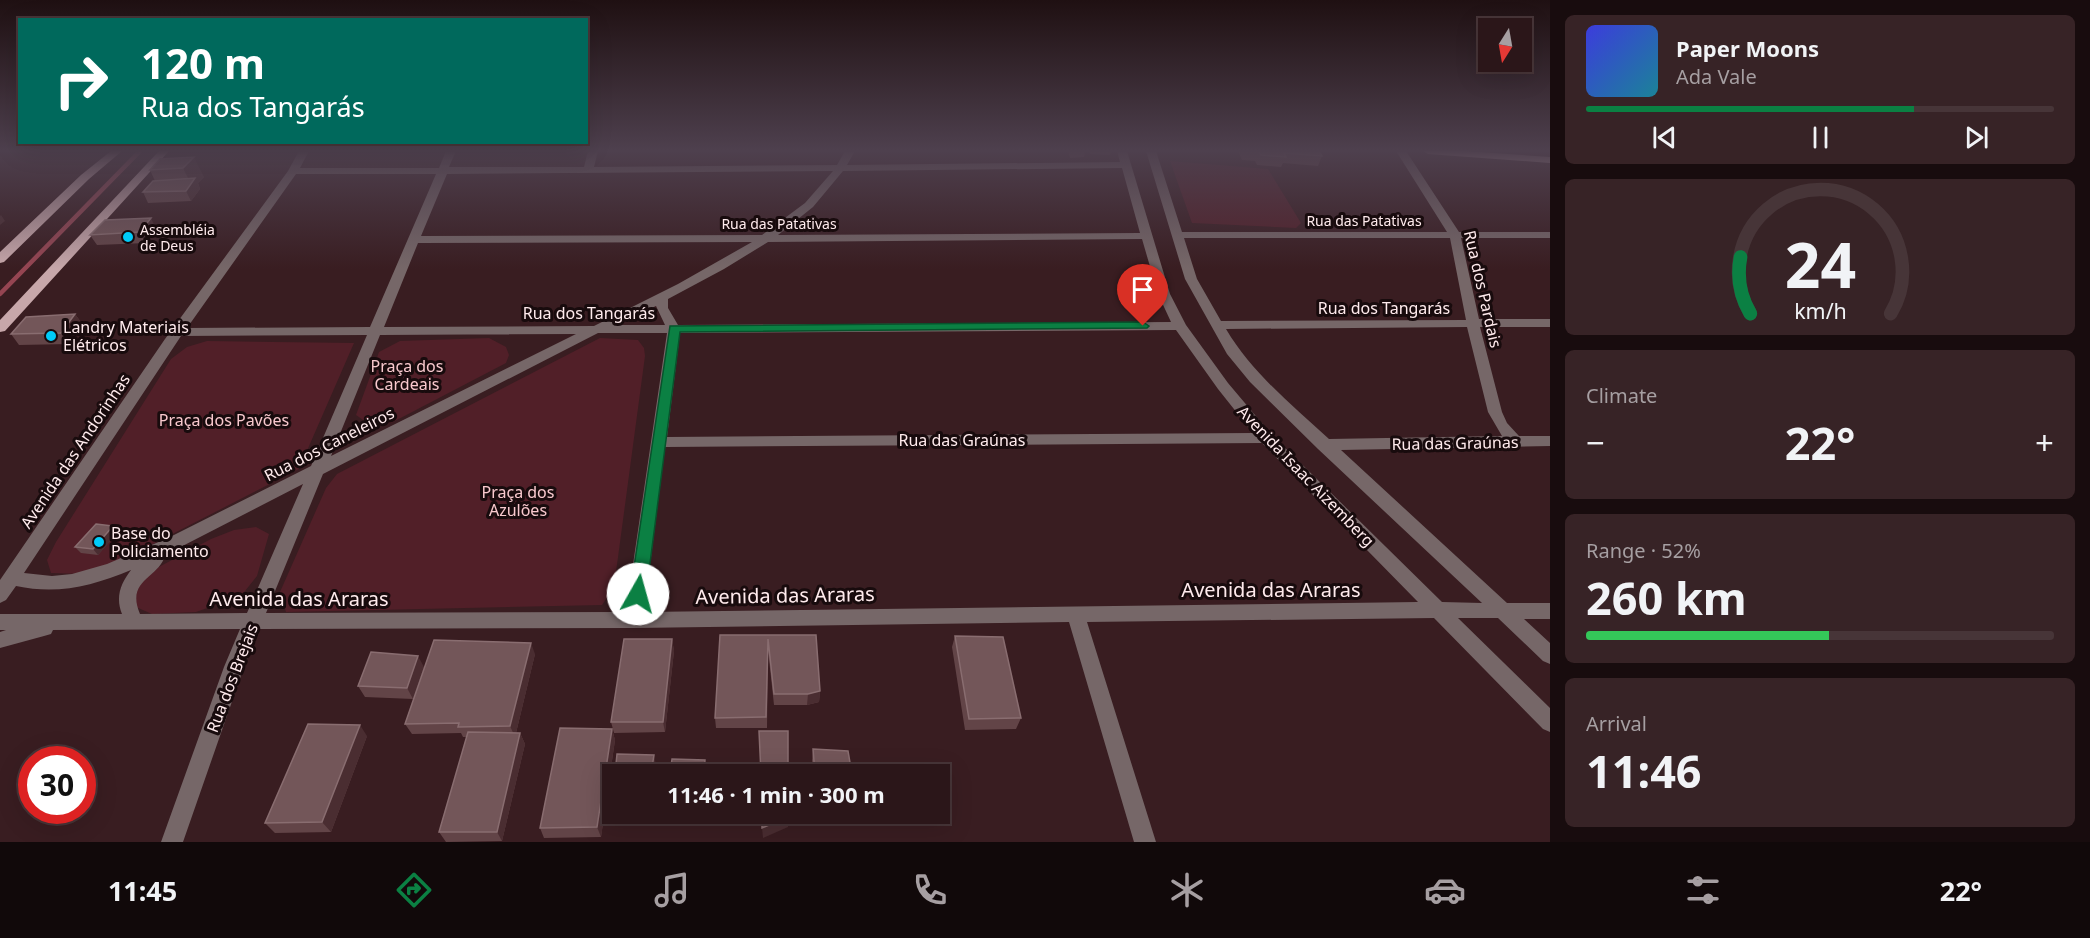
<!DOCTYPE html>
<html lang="en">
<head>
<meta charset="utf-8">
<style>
  :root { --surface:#2b1619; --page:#372326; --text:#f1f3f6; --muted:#a69fa2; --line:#473538; --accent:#0b8043 }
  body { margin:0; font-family:"Noto Sans",sans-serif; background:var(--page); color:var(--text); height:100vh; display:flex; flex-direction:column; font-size:22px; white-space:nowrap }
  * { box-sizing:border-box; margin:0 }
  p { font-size:20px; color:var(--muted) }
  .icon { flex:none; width:33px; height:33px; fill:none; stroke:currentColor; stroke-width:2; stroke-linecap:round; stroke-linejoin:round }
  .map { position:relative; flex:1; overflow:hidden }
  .details { display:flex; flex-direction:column; gap:15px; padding:15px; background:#180c0e; width:540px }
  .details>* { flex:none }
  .banner { position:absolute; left:18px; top:18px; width:570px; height:126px; border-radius:0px; box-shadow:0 6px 24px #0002,0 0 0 2px var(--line); background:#00695c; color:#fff; overflow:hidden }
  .needle { width:39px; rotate:191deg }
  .tools { position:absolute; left:1478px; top:18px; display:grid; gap:12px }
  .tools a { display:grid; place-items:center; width:54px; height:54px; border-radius:0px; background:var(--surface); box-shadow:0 6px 24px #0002,0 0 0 2px var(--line); font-size:30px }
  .speed { position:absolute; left:18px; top:746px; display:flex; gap:12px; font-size:30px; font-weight:700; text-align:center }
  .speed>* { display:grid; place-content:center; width:78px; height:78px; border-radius:50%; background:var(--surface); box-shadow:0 6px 24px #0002,0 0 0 2px var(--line); line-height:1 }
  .speed .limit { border:9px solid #d22; background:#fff; color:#111 }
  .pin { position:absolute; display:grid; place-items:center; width:51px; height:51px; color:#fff; margin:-62px -26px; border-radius:50% 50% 50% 0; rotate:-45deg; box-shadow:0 0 6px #0007 }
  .pin .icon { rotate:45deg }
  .me { position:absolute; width:66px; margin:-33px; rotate:7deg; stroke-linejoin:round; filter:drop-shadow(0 0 4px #0008) }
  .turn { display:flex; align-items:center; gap:21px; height:126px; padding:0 24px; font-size:27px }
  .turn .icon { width:78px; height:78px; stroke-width:2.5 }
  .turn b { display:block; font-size:42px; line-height:51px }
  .big { font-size:45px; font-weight:700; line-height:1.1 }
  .details .tile { flex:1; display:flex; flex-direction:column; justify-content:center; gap:9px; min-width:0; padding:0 21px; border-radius:9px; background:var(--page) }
  .details .dial { align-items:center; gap:0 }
  .dial svg { height:156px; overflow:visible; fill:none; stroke:var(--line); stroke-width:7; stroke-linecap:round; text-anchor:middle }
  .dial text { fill:var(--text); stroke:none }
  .song { display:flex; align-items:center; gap:18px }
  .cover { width:72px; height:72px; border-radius:9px; background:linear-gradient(135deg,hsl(240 70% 55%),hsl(190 70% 35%)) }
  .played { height:6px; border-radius:3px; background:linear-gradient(90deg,var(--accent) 70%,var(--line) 70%) }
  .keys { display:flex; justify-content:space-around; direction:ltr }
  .heat { display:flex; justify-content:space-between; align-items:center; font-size:33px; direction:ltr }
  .charge { height:9px; border-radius:4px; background:linear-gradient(90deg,#34c759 52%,var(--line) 0) }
  .trip { position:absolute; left:602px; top:764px; width:348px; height:60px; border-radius:0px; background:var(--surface); box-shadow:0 6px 24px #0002,0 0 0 2px var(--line); font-weight:700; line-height:60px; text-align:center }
  .tabs { display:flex; height:96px; justify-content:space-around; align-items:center; background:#11090a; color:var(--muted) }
  .tabs .icon { width:42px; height:42px }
  .tabs .current { color:var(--accent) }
  .tabs b { font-size:27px; color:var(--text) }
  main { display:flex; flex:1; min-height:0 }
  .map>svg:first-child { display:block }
  .green { fill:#511f28 }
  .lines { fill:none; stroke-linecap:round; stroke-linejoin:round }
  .stream { stroke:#954552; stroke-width:4.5 }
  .minor { fill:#766768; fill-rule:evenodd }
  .major { fill:#c7a7aa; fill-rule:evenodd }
  .wall { fill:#624447 }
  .shaded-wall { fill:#4a2d31 }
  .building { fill:#735659; stroke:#896d70; stroke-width:1.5 }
  .route { fill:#0b8043; stroke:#07532c; stroke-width:1.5 }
  .poi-dot { fill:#00cbf9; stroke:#180b0d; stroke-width:2 }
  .labels { text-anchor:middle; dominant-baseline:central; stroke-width:6; stroke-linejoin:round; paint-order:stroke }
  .far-street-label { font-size:14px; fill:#ffebed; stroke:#180b0d }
  .far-poi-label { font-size:14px; fill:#ffebed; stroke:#180b0d; text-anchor:start }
  .street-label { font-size:16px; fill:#ffebed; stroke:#180b0d }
  .poi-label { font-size:16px; fill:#ffebed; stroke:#180b0d; text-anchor:start }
  .park-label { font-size:16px; fill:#f9c9ce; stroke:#180b0d }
  .near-street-label { font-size:20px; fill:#ffebed; stroke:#180b0d }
</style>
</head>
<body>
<main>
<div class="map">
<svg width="1550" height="842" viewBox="0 0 1550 842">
  <rect width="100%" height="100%" fill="#391d21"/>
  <path class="green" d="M1170,161L1268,169L1301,223L1296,228L1192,223Z
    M489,338L506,347L509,355L506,363L391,423L369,424L356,415L379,352L400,341Z
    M600,338L638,340L644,348L645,356L614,587L602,605L286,612L280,592L326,488L337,474Z
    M207,341L354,343L299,469L108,567L84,574L51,573L47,560L56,542L171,359L187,347Z
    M256,527L269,534L257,576L241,596L196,612L152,614L136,607L135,592L144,575L211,539L234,530Z"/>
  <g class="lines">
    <path class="stream" d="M0,294L140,151"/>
    <path class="minor" d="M299,151H309L300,168H439L446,151H456L449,167H584L588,151H598L594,167L837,165L845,151H855L847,165L1120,162L1117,151H1127L1170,294L1186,325L1228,383L1271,434L1442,602L1482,603L1318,449L1250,382L1227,354L1185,279L1146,151H1156L1182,232H1447L1396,151H1406L1459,232H1550V238H1461L1479,319H1550V327H1480L1502,412L1507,423L1519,436H1550V446L1341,450L1507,603H1550V619H1524L1550,643V664L1543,661L1498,618H1458L1550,708V732L1543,729L1434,618L1087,622L1156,842H1134L1069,622L634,628L259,629L244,667L183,842H161L224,667L240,629L53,630L51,634L44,636L0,648V632L6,630H0V614H122C115,597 121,583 131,570C92,586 58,595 16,586L6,600L0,603V580L165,339L288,171ZM1122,168L1140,233L778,235L813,207L843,171ZM833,171L805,203L762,235L421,236L447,174ZM296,174H436L370,327L187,328ZM1184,238H1450L1466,320L1221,321L1197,279ZM1142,239L1158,294L1171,322L678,325L668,308V299L724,269L768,242ZM752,242L678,284L594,326L384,327L418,243ZM656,306L665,325H615ZM1467,327L1488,412L1502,436L1329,439C1292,405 1252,373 1226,329ZM1176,330L1218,389L1253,433L667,437L680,333ZM598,333H667L626,612L266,613L323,474ZM576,334L331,456L380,335ZM367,335L311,466L168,538L107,564L72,574L52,576L24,573L181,336ZM1262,443L1418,602L644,612L665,447ZM303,484L247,613L140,614C125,579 160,578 165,555Z"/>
    <path class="major" d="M111,151H122L89,179L4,262L0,263V252L81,175Z
      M159,151H169L5,331L0,332V320Z
      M1423,151H1465L1550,157V163L1428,154Z"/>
  </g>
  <path class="wall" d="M1068,151H1085L1084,157L1070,158Z
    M1089,151H1111L1110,155L1090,154Z
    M1238,151H1319L1322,156L1318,166L1283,163L1281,167L1257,165L1255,161L1242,160Z
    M160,159L204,177L198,183L200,189L191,201L148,203L143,192L155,181L150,170Z
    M156,229L146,243L97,245L90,235Z
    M75,314L83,325L69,344L19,345L11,334Z
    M118,532L98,555L81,553L75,547Z
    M720,635H816L820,691L819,702L807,705H774L768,650L767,728H716L715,718Z
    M955,636L1021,718L1016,729L965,730L952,647Z
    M672,639L674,651L665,732L614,733L611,722Z
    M535,654L516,733H520L525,744L502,841L446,842L439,832L467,737H463L461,733L412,734L405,724Z
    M424,667L413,699L365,697L358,686Z
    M612,729L615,740L601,837L544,838L540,828Z
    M367,736L331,832L275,833L265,823Z
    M813,749L852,774H813L812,760Z
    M612,792V813H650V818L613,817L610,807Z
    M666,813H703L702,825L668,824Z
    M816,813H859L857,822H816Z"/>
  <path class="shaded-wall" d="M194,157L204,177L198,183L200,189L191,201L186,191L191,184L183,168Z
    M1,215L5,221L0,225V216Z
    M151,218L156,229L146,243L140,232Z
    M75,314L83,325L69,344L61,333Z
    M113,526L118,532L98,555L93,549Z
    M672,639L674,651L665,732L663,722Z
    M531,643L535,654L515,737L510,726Z
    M418,656L424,667L413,699L407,688Z
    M820,691L819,702L807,705L808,694Z
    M360,725L367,736L331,832L322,822Z
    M612,729L615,740L601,837L597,827Z
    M520,733L525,744L502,841L497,832Z
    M654,755L656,765L655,774H651Z
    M705,760L706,774H704Z
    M700,813H703L702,825L700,815Z
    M789,817L788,827L763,838L762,828Z"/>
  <path class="building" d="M1254,151H1319L1322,156L1284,153L1286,157L1261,155L1259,151Z
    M194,157L183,168L150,170L160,159Z
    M195,178L186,191L143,192L153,181Z
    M151,218L140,232L90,235L105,220Z
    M75,314L61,333L11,334L26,317Z
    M96,524L113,526L93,549L75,547Z
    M720,635H816L820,691L808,694H774L768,639L766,717L715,718Z
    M955,636L1003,637L1021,718L969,719Z
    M624,639H672L663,722H611Z
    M434,640L531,643L510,726L458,727L459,723L405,724Z
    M371,652L418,656L407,688L358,686Z
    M308,724L360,725L322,822L265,823Z
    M560,728L612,729L597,827L540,828Z
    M759,731H788V774H761Z
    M468,732L520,733L497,832H439Z
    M813,749L848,751L852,774H815Z
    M617,754L654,755L651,774H615Z
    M672,759L705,760L704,774H670Z
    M612,792V807H610Z
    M666,813H700V815L666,814Z
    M762,813H789V817L762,828Z"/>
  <linearGradient id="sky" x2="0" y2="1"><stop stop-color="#1f1012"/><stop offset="0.56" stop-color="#4e404e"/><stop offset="1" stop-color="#4e404e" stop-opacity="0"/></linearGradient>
  <rect width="1550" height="269" fill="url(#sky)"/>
  <path class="route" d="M1143,322L1149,326L1147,328L680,332L646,594L644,599L638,601L632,599L630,594L670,326Z"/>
  <g class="poi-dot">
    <circle cx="128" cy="237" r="6"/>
    <circle cx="51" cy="336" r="6"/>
    <circle cx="99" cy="542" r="6"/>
  </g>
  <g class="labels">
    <g class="far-street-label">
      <text x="1364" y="220">Rua das Patativas</text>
      <text x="779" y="223">Rua das Patativas</text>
    </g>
    <g class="far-poi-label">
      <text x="140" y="229">Assembléia<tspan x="140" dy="16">de Deus</tspan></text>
    </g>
    <g class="street-label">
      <text transform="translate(1483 289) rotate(77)">Rua dos Pardais</text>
      <text x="1384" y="308">Rua dos Tangarás</text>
      <text x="589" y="313">Rua dos Tangarás</text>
      <text x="962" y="440">Rua das Graúnas</text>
      <text transform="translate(1455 443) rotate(-1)">Rua das Graúnas</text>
      <text transform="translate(329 444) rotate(-27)">Rua dos Caneleiros</text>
      <text transform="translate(75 451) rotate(-56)">Avenida das Andorinhas</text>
      <text transform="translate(1306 476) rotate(46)">Avenida Isaac Aizemberg</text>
      <text transform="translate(232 678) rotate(-69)">Rua dos Brejais</text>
    </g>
    <g class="poi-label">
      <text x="63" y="327">Landry Materiais<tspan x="63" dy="18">Elétricos</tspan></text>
      <text x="111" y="533">Base do<tspan x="111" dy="18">Policiamento</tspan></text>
    </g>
    <g class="park-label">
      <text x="407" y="366">Praça dos<tspan x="407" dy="18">Cardeais</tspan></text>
      <text x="224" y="420">Praça dos Pavões</text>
      <text x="518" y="492">Praça dos<tspan x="518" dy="18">Azulões</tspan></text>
    </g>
    <g class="near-street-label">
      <text x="1271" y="589">Avenida das Araras</text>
      <text transform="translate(785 595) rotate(-1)">Avenida das Araras</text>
      <text x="299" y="598">Avenida das Araras</text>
    </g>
  </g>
</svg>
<div class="tools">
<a><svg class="needle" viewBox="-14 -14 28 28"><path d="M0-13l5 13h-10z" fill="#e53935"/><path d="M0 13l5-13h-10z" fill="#a69fa2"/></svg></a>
</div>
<div class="speed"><div class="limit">30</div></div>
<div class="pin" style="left:1143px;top:326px;background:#d93025"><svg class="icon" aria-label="arrive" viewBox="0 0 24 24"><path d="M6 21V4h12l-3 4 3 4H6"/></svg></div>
<svg class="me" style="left:638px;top:594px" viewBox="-20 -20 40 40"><circle r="19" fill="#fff"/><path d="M0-13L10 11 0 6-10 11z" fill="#0b8043"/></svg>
<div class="trip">11:46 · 1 min · 300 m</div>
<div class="banner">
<div class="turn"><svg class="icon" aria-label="right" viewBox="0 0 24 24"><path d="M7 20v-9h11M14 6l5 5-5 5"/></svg><div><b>120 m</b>Rua dos Tangarás</div></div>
</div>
</div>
<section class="details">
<div class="tile">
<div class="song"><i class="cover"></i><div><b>Paper Moons</b><p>Ada Vale</p></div></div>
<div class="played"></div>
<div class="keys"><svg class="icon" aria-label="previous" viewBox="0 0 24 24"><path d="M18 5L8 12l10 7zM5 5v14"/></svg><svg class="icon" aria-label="pause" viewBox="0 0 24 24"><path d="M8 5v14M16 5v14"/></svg><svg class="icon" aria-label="next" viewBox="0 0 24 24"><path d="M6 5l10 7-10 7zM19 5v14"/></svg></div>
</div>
<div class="tile dial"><svg viewBox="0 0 100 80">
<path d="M14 69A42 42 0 1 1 86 69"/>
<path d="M14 69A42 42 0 0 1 9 40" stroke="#0b8043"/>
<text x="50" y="56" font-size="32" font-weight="700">24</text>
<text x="50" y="72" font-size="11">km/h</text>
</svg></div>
<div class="tile"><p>Climate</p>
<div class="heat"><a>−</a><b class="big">22°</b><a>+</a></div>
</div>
<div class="tile"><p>Range · 52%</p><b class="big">260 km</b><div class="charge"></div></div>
<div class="tile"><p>Arrival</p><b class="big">11:46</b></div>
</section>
</main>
<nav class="tabs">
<b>11:45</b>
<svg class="icon current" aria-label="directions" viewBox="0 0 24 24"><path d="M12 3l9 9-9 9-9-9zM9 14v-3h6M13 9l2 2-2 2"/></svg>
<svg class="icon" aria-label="music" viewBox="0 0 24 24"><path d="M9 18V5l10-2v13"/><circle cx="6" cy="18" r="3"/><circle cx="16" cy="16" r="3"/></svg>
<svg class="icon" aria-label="phone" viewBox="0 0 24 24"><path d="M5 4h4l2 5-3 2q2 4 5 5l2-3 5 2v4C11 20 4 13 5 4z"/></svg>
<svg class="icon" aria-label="climate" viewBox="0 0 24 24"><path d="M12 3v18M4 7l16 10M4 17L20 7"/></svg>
<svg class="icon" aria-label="car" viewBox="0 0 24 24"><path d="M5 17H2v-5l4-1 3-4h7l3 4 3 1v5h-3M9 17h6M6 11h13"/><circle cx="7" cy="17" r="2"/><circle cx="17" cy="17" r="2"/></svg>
<svg class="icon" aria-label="filters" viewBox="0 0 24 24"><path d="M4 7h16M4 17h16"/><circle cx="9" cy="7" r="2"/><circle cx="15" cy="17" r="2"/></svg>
<b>22°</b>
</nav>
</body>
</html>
